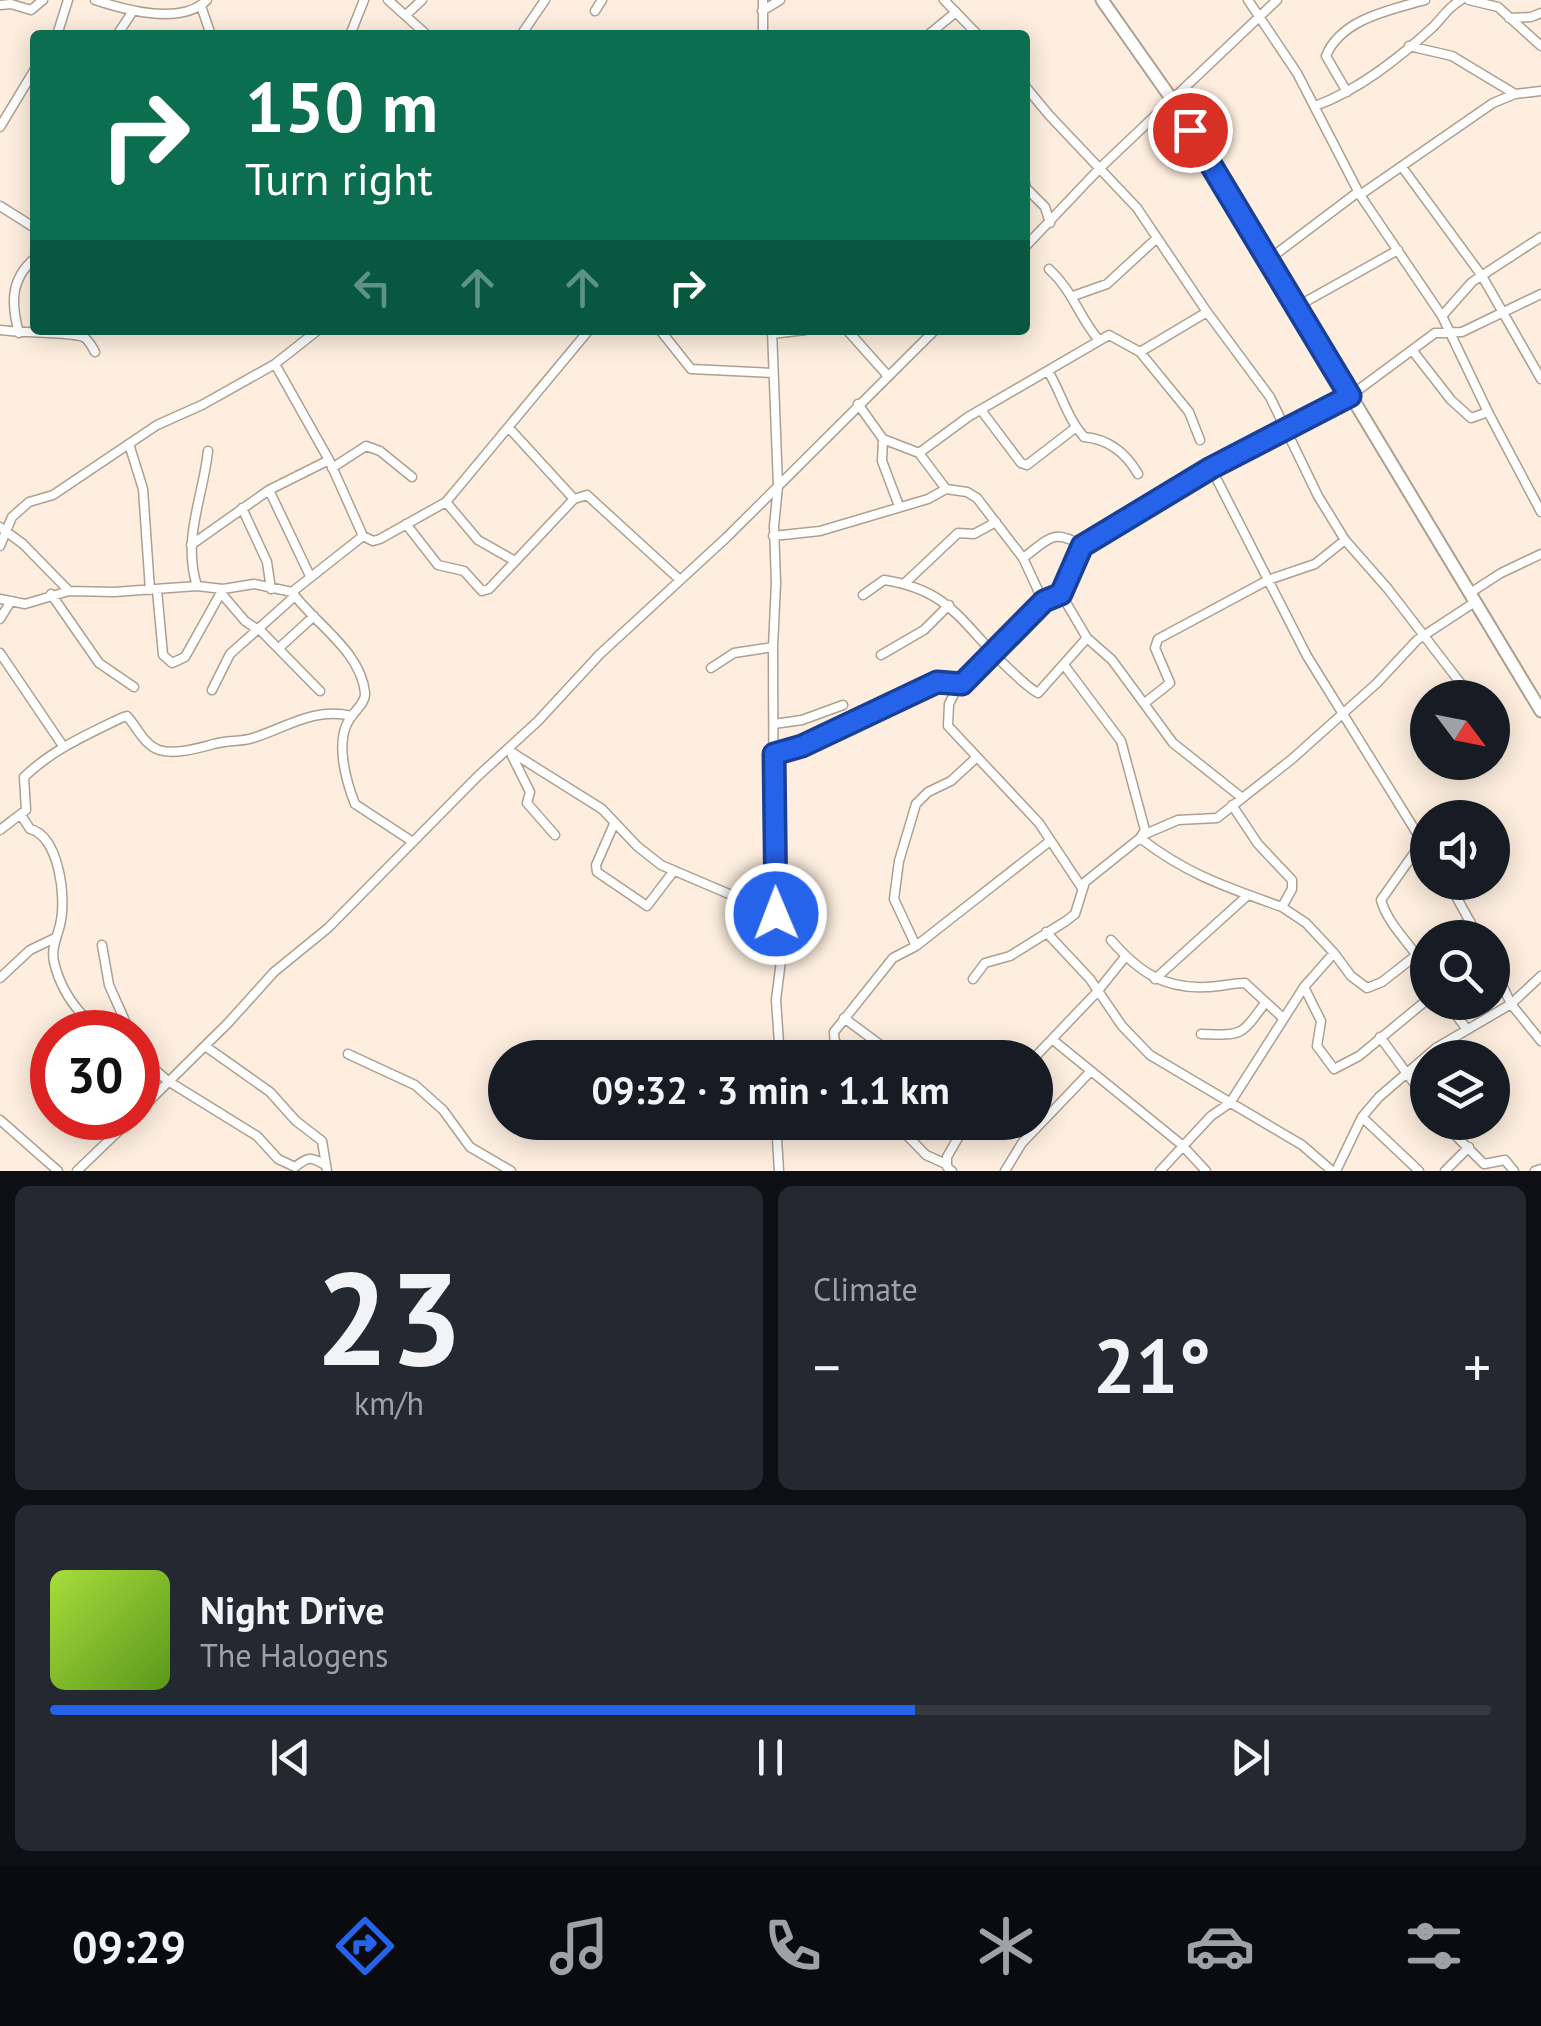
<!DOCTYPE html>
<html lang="en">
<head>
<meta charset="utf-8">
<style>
  :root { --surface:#171b24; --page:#242831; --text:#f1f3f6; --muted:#9ea1a6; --line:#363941; --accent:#2563eb }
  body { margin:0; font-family:"PT Sans",sans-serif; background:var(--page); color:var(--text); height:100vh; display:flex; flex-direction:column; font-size:38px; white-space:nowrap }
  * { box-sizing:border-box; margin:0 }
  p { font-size:32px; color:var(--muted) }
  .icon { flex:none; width:55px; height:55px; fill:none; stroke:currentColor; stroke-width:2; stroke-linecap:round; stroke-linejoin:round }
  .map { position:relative; height:1171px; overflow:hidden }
  .panel { display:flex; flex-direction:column; gap:15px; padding:15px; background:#0d0f14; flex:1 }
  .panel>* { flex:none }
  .banner { position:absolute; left:30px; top:30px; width:1000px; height:305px; border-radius:10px; box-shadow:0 5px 25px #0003; background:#0b6e4f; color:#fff; overflow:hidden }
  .needle { width:65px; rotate:122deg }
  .fabs { position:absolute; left:1410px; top:680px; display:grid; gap:20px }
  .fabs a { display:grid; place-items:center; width:100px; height:100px; border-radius:50%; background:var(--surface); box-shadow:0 5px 25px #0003; font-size:50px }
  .speed { position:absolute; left:30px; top:1010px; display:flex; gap:20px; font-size:50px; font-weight:700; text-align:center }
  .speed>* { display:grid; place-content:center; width:130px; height:130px; border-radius:50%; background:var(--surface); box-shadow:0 5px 25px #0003; line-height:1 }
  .speed .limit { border:15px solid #d22; background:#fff; color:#111 }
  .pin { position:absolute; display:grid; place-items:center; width:85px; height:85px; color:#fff; margin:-42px; border:5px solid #fff; border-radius:50%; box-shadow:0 2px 10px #0007 }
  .me { position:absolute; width:110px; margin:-55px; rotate:359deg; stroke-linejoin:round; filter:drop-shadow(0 0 8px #0008) }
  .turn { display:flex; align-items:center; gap:35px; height:210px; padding:0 50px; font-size:45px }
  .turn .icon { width:130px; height:130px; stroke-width:2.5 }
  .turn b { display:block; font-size:70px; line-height:85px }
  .lanes { display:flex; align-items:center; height:95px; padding:0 50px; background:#0003; justify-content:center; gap:50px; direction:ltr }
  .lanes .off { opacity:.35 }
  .big { font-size:75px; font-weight:600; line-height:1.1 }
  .panel .widget { flex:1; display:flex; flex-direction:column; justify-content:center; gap:15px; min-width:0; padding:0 35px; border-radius:15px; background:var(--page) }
  .panel .dial { align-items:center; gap:0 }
  .dial b { font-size:130px; line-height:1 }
  .song { display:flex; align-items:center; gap:30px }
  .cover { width:120px; height:120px; border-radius:15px; background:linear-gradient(135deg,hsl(80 70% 55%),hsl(90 70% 35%)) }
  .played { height:10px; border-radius:5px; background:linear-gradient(90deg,var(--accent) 60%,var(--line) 60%) }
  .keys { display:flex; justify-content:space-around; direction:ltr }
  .heat { display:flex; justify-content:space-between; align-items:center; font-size:55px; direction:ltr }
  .panel .tiles { flex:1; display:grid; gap:15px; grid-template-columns:1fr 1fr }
  .widget:last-child { grid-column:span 2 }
  .trip { position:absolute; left:488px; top:1040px; width:565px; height:100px; border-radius:50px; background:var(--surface); box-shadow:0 5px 25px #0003; font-weight:600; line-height:100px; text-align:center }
  .tab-bar { display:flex; height:160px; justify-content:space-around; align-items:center; background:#090b0e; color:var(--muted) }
  .tab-bar .icon { width:70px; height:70px }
  .tab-bar .current { color:var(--accent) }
  .tab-bar b { font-size:45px; color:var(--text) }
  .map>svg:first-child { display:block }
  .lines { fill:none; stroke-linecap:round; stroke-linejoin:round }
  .street-casing { stroke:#ada091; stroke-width:11 }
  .primary-casing { stroke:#ada091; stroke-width:15 }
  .street { stroke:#fff; stroke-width:8 }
  .primary { stroke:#fff; stroke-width:11 }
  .route-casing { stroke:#184099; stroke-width:25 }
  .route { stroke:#2563eb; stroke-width:18 }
</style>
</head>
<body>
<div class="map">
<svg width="1541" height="1171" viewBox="0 0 1541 1171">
  <rect width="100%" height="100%" fill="#fdeedf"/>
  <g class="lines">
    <g class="street-casing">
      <path id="street" d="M95,0C125,10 181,26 207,0
        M388,0L427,35
        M763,0V35
        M944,0L978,35
        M1248,0L1297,73L1360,195L1442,316L1488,412L1541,512
        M1469,0L1498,7L1541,46
        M0,5L11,4L31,10L43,0
        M201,6L211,35
        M595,11L602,0
        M762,11L780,0
        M407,14L422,0
        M1509,18L1531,17L1541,13
        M57,35L68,0
        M117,35L133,11
        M350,35L364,0
        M521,35L545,0
        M928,35L956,12
        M1409,46L1452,56L1515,94
        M1025,86L1049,115L1137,208L1207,312L1270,397L1318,496L1345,540L1388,589L1472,698
        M1347,92L1326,56C1341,19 1390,10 1425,0
        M1315,106C1359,90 1399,58 1433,27C1443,17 1448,7 1461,0
        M0,127L35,69
        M1402,167L1482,276L1541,379
        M1025,183L1026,188L1045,207L1050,223
        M1360,195L1493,103L1515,94L1541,91
        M0,206L35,228
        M1025,247L1100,168L1277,0
        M1268,260L1358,192
        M1049,269C1073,291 1078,315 1098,339
        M1073,296L1107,284L1157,238
        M1296,307L1398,250
        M1442,316L1472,282L1541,237
        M0,330C16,333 77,332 85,338C90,342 92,347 95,352
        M660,330L691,369L772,373
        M772,330L778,486L774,526L776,583L773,647L774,901L783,945L776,1000L780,1058
        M847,330L888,376
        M19,333C11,304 10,279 35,258
        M772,334L805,330
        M1412,350L1451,400L1471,418L1488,412
        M1140,352L1207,312
        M275,364L329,460L363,536
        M1048,371C1061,392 1067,418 1084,437C1108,439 1126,453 1138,474
        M858,404L883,439L919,453L968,417L1109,335L1140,352L1189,412L1200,440
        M981,410L1021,463L1027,465L1075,428
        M509,428L574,499
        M883,439L882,461L899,506
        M129,444L143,489L150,590
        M919,453L946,489
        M332,468L366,446L380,451L412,477
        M1211,468L1307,656L1428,851
        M269,490L310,576
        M446,502L478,540L515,561
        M242,508L267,562L271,589
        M406,524L438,565L464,571L482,591L489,589L574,499L587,495L680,580
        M0,527L23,544L69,591
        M773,536L820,531L928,499L946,489L967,492L977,498L1023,558L1043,601
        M191,545L269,490L329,460
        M0,546L12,517L29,502L53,495L157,425L202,405L275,364L318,330
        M1023,558C1048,540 1053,527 1082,546
        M905,583L958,533L974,534L996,522
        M197,586C182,538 203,498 208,451
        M157,590L163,655L172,663L185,657L223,589
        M292,592C314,623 361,651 365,693C366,703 354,711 349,720C335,742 346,781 355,804L413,842
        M221,593L245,621L258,630
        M1470,593L1501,573L1541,554
        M51,594L99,663L134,687
        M1061,594L1043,601L955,692L949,704L948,726L1039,823L1082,888
        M863,595L884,580C952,590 963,626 1008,668C1018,677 1027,687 1038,693L1087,638
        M0,599L25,604L69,591L114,592L197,586L223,589L254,584L292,592L363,536L373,541L380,539L446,502L589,330
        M0,619L11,601
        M259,629L320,691
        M279,648L314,616
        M0,653L63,746
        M881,655L924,630L949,605
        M711,668L734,653L773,647
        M212,690L230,654L295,596
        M1146,702L1170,683L1155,648L1158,639L1268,580L1315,564L1345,540
        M1492,722L1495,724
        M774,724L802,720L843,705
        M508,750L602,809L637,846L661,865L776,914
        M774,754L802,747L937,683L962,684
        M512,756L530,792L527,803L555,835
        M1241,797L1173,743L1112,660L1087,638L1061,594L1082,546L1211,468L1350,396L1435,333L1462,332L1541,294
        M21,815L30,829C59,836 67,898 60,925C57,938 51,948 54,962C61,992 78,1014 101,1032
        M614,824L596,865L597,872L647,906L673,872
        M0,830L26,810L24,777C52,750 86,735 121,718L127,716C137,727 144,745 159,750C176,755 198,748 214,744C227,740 241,742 253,738C288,727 313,707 352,716
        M1143,835L1178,820L1217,818L1292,759L1377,683L1417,640L1475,602
        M1140,838C1188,875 1226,887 1282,907
        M1422,842L1381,900C1388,926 1415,948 1428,972
        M1448,882L1479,938
        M1046,932L1090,979L1122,1026L1150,1055L1302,1145L1332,1171
        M1439,938L1470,921
        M1111,940C1138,971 1163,989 1206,987C1219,987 1232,983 1245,983L1283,1018
        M102,945L109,985L130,1032
        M916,946L894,899L899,861L916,804L928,792L951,781L977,757
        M1334,953L1351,976L1367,988L1382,982L1428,946
        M1492,963L1511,1004L1541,1041
        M0,978L30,950L55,938
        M973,979L985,963L1010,956L1066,921L1075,914L1085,882L1140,838L1145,830L1121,741L1064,665
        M1155,979L1248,895
        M1304,987L1321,1021L1317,1046L1334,1069L1359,1056L1428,999
        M1446,1002L1466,1028
        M844,1018L898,1058
        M1201,1034C1243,1035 1240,1037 1265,1003
        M1380,1037L1428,1102
        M1053,1040L1182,1145L1206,1171
        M835,1041L847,1058
        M205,1046L270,1092L296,1121L322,1141L327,1171
        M348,1054L415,1085L443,1110L470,1147L511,1171
        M138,1055L168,1081L257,1136L278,1159L295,1167C308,1157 310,1156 325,1165
        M822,1058L835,1046L834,1032L893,958L916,946L1050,841
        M1034,1058L1097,992L1125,957
        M138,1112L228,1023L274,972L328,928L478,776L538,721L600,654L727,537L935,330
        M1362,1117L1419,1171
        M0,1120L58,1171
        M776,1122L779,1171
        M894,1122L926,1155L946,1164
        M1442,1122L1484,1164L1505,1160L1514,1171
        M77,1171L132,1118
        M952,1171L947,1167V1157L967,1122
        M1005,1171L1022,1143L1089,1073
        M1160,1171L1211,1116L1230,1103L1304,987L1334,953L1306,923L1282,907L1292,889V880L1258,844L1232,805
        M1336,1171L1362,1117L1379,1097L1436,1048L1511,1004L1541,976
        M1445,1171L1469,1147
        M1535,1171L1541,1169"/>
    </g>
    <g class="primary-casing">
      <path id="primary" d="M1102,0L1173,101L1541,711"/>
    </g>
    <use href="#street" class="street"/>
    <use href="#primary" class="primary"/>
  </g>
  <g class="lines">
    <g class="route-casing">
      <path id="route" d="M776,914L774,754L802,746L937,682L962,684L1044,601L1061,594L1082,546L1211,468L1350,396L1190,130"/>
    </g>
    <use href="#route" class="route"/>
  </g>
</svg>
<div class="fabs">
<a><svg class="needle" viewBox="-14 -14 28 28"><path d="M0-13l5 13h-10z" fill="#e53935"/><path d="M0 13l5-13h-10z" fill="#9ea1a6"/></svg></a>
<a><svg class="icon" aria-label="sound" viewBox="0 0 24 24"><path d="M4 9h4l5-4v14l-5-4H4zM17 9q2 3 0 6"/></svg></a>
<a><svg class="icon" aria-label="search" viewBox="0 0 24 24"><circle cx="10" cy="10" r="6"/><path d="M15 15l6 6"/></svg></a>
<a><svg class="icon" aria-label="layers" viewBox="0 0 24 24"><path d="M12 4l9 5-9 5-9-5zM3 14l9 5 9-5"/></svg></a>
</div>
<div class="speed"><div class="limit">30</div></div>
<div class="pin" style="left:1190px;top:130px;background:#d93025"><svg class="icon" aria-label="arrive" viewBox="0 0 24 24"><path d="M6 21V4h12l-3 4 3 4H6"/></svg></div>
<svg class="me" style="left:776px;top:914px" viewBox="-20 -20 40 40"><circle r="17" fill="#2563eb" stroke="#fff" stroke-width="3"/><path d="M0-11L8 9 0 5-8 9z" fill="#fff"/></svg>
<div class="trip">09:32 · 3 min · 1.1 km</div>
<div class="banner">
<div class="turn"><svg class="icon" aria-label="right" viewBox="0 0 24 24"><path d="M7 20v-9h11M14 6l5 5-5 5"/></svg><div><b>150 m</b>Turn right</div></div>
<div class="lanes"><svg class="icon off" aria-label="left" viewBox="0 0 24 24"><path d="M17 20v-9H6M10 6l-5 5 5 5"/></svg><svg class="icon off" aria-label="ahead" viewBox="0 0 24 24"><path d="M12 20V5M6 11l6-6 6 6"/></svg><svg class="icon off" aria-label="ahead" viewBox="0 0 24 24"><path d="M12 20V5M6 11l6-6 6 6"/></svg><svg class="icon" aria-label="right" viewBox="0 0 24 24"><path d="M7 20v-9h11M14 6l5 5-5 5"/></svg></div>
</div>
</div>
<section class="panel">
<div class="tiles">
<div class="widget dial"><b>23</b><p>km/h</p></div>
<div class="widget"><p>Climate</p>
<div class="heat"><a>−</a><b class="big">21°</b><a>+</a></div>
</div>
<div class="widget">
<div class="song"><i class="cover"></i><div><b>Night Drive</b><p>The Halogens</p></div></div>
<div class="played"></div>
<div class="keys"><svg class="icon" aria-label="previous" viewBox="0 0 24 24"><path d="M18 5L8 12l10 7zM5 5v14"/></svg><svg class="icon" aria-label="pause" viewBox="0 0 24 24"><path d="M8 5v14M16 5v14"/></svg><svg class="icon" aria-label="next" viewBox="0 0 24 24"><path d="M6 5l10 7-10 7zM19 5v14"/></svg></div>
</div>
</div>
</section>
<nav class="tab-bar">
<b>09:29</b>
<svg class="icon current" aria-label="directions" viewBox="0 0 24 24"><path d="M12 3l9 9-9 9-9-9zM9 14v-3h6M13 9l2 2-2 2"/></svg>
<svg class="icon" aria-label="music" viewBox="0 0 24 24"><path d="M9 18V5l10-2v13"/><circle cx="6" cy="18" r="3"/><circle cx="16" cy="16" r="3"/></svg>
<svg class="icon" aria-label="phone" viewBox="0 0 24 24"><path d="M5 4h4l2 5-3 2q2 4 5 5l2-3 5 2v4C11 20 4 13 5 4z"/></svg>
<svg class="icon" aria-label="climate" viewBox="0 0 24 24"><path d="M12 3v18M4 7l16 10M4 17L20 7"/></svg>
<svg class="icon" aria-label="car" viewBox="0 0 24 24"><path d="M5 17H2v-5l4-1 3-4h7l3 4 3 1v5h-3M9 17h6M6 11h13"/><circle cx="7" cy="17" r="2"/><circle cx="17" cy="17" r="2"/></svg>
<svg class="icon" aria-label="filters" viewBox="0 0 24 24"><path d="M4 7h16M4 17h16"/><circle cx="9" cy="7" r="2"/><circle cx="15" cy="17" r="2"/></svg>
</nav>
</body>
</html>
